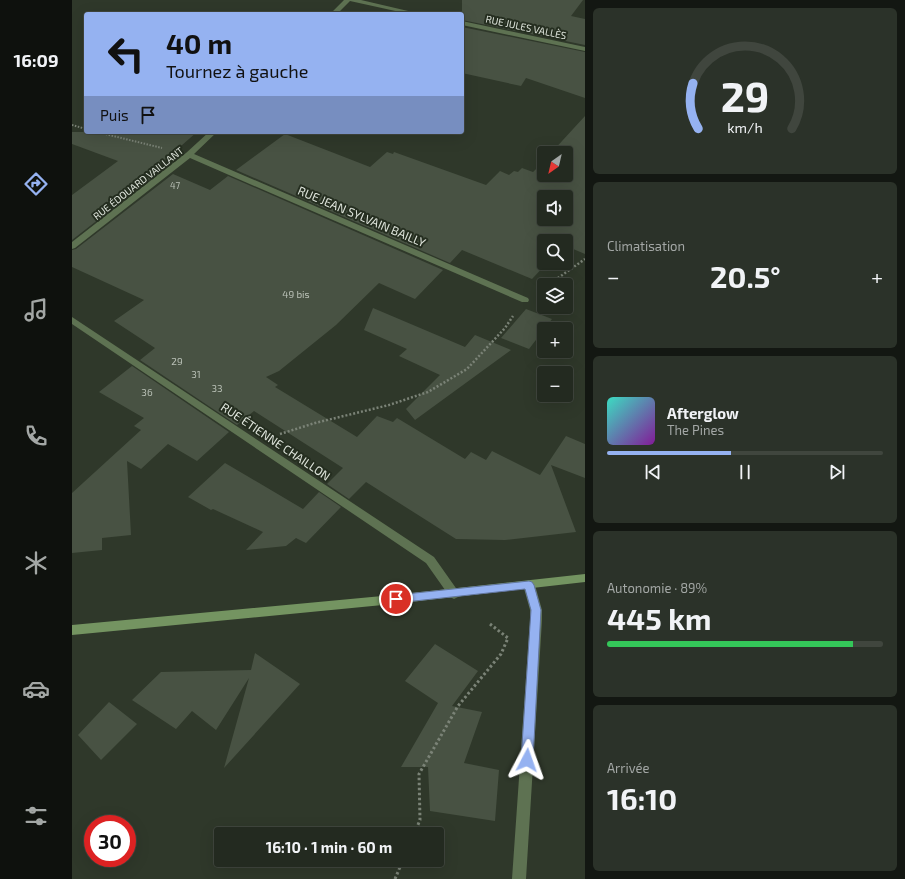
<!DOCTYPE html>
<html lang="fr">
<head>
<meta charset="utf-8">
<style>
  :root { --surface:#232a20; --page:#2b3229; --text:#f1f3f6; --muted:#a3a7a5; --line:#40463e; --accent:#95b2f1 }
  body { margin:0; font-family:"Exo 2",sans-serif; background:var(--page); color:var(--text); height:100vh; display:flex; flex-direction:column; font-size:15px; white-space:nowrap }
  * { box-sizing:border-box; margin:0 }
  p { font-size:13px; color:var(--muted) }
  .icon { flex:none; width:22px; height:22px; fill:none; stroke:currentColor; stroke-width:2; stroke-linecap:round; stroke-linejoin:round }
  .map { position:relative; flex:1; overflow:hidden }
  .panel { display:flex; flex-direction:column; gap:8px; padding:8px; background:#131712; width:320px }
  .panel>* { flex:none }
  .top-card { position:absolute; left:12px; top:12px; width:380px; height:122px; border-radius:4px; box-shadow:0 4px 16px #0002,0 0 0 1px var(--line); background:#95b2f1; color:#111; overflow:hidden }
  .needle { width:26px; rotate:214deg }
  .controls { position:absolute; left:465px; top:146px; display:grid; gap:8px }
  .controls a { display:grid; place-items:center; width:36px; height:36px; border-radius:4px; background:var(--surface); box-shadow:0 4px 16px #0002,0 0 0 1px var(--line); font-size:20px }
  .speed { position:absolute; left:12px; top:815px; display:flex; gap:8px; font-size:20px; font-weight:700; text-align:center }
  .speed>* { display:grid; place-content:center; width:52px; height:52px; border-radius:50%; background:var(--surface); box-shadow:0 4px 16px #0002,0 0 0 1px var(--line); line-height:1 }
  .speed .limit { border:6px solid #d22; background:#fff; color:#111 }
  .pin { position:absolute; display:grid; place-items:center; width:34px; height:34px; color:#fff; margin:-17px; border:2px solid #fff; border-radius:50%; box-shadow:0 1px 4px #0007 }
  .me { position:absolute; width:44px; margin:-22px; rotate:4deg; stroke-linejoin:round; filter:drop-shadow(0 0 3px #0008) }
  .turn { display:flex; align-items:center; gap:14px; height:84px; padding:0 16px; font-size:18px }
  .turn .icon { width:52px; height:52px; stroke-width:2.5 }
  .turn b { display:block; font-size:28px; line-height:34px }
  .then { display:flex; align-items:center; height:38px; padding:0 16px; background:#0003; gap:8px; font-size:15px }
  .big { font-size:30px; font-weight:700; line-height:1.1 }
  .panel .tile { flex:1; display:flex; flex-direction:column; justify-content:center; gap:6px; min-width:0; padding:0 14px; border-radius:6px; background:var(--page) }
  .panel .dial { align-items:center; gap:0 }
  .dial svg { height:104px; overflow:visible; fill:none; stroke:var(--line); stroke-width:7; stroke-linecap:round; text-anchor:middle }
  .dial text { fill:var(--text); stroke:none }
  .song { display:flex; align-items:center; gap:12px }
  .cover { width:48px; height:48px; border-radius:6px; background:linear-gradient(135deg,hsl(170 70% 55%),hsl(290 70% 35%)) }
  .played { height:4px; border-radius:2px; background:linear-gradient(90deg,var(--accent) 45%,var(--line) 45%) }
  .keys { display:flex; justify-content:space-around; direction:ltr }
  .heat { display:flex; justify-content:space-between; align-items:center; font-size:22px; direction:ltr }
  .charge { height:6px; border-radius:3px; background:linear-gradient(90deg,#34c759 89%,var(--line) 0) }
  .trip { position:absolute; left:142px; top:827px; width:230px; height:40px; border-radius:4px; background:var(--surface); box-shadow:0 4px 16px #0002,0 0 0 1px var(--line); font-weight:700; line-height:40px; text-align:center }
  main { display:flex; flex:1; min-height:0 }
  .dock { display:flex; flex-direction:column; width:72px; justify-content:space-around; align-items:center; background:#0e110d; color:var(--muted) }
  .dock .icon { width:28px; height:28px }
  .dock .active { color:var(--accent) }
  .dock b { font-size:18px; color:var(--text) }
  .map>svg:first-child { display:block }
  .building { fill:#485243; fill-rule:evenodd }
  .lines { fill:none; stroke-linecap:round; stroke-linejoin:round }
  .path-far2 { stroke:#7b8377; stroke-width:2; stroke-dasharray:1.5 1.5; stroke-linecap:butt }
  .path-far1 { stroke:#7b8377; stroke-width:2.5; stroke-dasharray:2 2; stroke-linecap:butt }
  .path { stroke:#7b8377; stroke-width:3; stroke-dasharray:2.5 2.5; stroke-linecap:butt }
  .street { fill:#5e7252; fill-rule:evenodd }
  .secondary { fill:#749461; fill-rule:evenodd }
  .route { fill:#95b2f1; stroke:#61749d }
  .labels { text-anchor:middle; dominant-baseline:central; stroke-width:4; stroke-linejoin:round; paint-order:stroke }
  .far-number-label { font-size:9px; fill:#b9c0b6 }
  .far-street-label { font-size:10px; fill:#dfe5dc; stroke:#252e20 }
  .number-label { font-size:10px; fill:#b9c0b6 }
  .street-label { font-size:12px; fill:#dfe5dc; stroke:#252e20 }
</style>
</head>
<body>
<main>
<nav class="dock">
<b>16:09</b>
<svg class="icon active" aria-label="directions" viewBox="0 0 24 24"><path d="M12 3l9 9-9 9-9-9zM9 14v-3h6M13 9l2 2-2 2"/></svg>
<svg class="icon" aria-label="music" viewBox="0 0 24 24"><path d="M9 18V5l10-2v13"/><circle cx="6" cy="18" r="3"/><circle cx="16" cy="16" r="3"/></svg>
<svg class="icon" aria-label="phone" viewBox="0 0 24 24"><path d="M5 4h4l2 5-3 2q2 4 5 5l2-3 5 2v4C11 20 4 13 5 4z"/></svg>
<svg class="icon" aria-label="climate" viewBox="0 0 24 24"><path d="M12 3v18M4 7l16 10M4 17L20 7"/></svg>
<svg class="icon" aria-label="car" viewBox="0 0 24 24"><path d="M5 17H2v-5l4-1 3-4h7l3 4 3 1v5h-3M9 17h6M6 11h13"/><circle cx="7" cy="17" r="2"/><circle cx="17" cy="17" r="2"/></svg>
<svg class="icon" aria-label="filters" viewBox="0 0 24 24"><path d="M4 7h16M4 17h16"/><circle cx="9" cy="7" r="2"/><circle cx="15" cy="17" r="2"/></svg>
</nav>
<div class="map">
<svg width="513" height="879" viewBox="0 0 513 879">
  <rect width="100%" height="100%" fill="#2f382a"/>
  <path class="building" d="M390,0H511L499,16L513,19V45L390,20Z
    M390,27L513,52V98L454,78L449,86L390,73Z
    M513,116V254L494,246V241H472V263H475L460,279L390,250L378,263L164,170L213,134L298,167L315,152L321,154L322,152L414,185L428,171L437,175L442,171L446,172L450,168L461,172L472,161V175H494V153H479ZM472,197H494V219H472Z
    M0,132H125L86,166L91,169L0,240V195L46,161L0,144Z
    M101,174L138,190L156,176L371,270L343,299L307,283L264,325L207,371L194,377L206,385L203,387L285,437L305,416L321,422L325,418L393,459L399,452L414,460L420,451L468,475L494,436L513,444V478L479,465L504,532L433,540L384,539L294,482L277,499L255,484L271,468L182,411L165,425L68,360L83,348L42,321L72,300L0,267V250L4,249Z
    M301,308L393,347L403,335L439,350L343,420L334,409L368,375L327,356L335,349L292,330Z
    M454,309L480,319L457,349L429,338Z
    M60,366L157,432L125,461L96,444L69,469L55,461L59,535L30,538V550L0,553V493L69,430L62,426L72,418L27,392Z
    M153,463L231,509L247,492L269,507L234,543L224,538L214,546L174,550L191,532L141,509L139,510L116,497Z
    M363,644L406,671L380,706L410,712L392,763L427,770L423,821L358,811L356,767H329L366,703L333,681Z
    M183,653L228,684L152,768L177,678L144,730L120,711L104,729L60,700L89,672L179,670Z
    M37,702L65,724L29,760L6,735Z"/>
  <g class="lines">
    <path class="path-far2" d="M0,125L14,129
      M25,132L90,148"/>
    <path class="path-far1" d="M476,285L513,259
      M208,434L243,423L317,405L356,392L395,369L433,328L441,316"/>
    <path class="path" d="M342,834L348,820L347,774L386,706L429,654L436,638L418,624
      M323,879L331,860"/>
    <path class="street" d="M272,0H289L349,14H337L278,1L265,14H258Z
      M390,21L513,47V51L390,25Z
      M137,132H145L122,154L456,298L457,300L456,302H450L118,158L3,248L0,249V242L114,153Z
      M0,317L362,557L386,591L388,594L386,597L382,599L378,597L354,563L0,324Z
      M457,580L461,582L463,585L470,610V620L454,879H440L458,620V610L451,585L453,582Z"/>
    <path class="secondary" d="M513,574V582L321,604L0,635V625L321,595Z"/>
  </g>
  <path class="route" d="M457,581L460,582L462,585L469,610L461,760L459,764L455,765L451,764L449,760L459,610L453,589L324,603L320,602L318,599L320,596L324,595Z"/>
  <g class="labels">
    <g class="far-number-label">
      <text x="103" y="185">47</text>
    </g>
    <g class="far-street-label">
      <text transform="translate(454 27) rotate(12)">RUE JULES VALLÈS</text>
      <text transform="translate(66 183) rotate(-38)">RUE ÉDOUARD VAILLANT</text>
    </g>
    <g class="number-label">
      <text x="224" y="294">49 bis</text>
      <text x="105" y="361">29</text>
      <text x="124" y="374">31</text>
      <text x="145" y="388">33</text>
      <text x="75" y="392">36</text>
    </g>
    <g class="street-label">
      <text transform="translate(290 216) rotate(23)">RUE JEAN SYLVAIN BAILLY</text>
      <text transform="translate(204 441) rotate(34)">RUE ÉTIENNE CHAILLON</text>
    </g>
  </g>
</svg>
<div class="controls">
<a><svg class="needle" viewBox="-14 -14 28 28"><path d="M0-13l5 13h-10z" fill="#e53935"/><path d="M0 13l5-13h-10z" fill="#a3a7a5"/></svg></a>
<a><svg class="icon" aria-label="sound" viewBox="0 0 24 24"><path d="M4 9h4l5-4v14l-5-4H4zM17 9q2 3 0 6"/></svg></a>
<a><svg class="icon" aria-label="search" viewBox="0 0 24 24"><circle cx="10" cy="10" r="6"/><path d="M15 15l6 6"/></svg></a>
<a><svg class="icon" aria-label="layers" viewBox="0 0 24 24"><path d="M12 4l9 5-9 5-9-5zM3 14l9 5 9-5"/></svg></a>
<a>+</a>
<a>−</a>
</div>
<div class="speed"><div class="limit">30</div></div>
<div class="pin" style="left:324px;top:599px;background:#d93025"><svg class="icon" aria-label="arrive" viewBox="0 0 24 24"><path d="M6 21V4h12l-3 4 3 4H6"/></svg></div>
<svg class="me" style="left:455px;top:760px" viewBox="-20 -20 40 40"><path d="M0-17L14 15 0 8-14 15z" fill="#95b2f1" stroke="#fff" stroke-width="4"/></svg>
<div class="trip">16:10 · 1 min · 60 m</div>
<div class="top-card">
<div class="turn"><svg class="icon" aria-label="left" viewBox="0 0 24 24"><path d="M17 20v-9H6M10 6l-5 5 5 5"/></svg><div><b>40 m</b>Tournez à gauche</div></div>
<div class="then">Puis<svg class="icon" aria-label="arrive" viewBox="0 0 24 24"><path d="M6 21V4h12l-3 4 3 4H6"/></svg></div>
</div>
</div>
<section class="panel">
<div class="tile dial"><svg viewBox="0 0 100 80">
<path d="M14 69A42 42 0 1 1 86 69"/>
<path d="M14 69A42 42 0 0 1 10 34" stroke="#95b2f1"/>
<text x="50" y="56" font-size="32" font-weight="700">29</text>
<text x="50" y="72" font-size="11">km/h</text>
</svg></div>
<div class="tile"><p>Climatisation</p>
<div class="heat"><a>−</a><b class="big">20.5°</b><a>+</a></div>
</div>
<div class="tile">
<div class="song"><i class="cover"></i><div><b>Afterglow</b><p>The Pines</p></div></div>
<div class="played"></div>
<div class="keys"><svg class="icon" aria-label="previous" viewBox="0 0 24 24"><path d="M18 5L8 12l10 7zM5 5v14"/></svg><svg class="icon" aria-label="pause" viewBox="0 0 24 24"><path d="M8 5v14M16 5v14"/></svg><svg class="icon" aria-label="next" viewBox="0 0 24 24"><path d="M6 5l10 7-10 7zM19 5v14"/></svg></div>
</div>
<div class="tile"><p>Autonomie · 89%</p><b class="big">445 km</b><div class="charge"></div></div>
<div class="tile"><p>Arrivée</p><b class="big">16:10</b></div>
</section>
</main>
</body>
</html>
